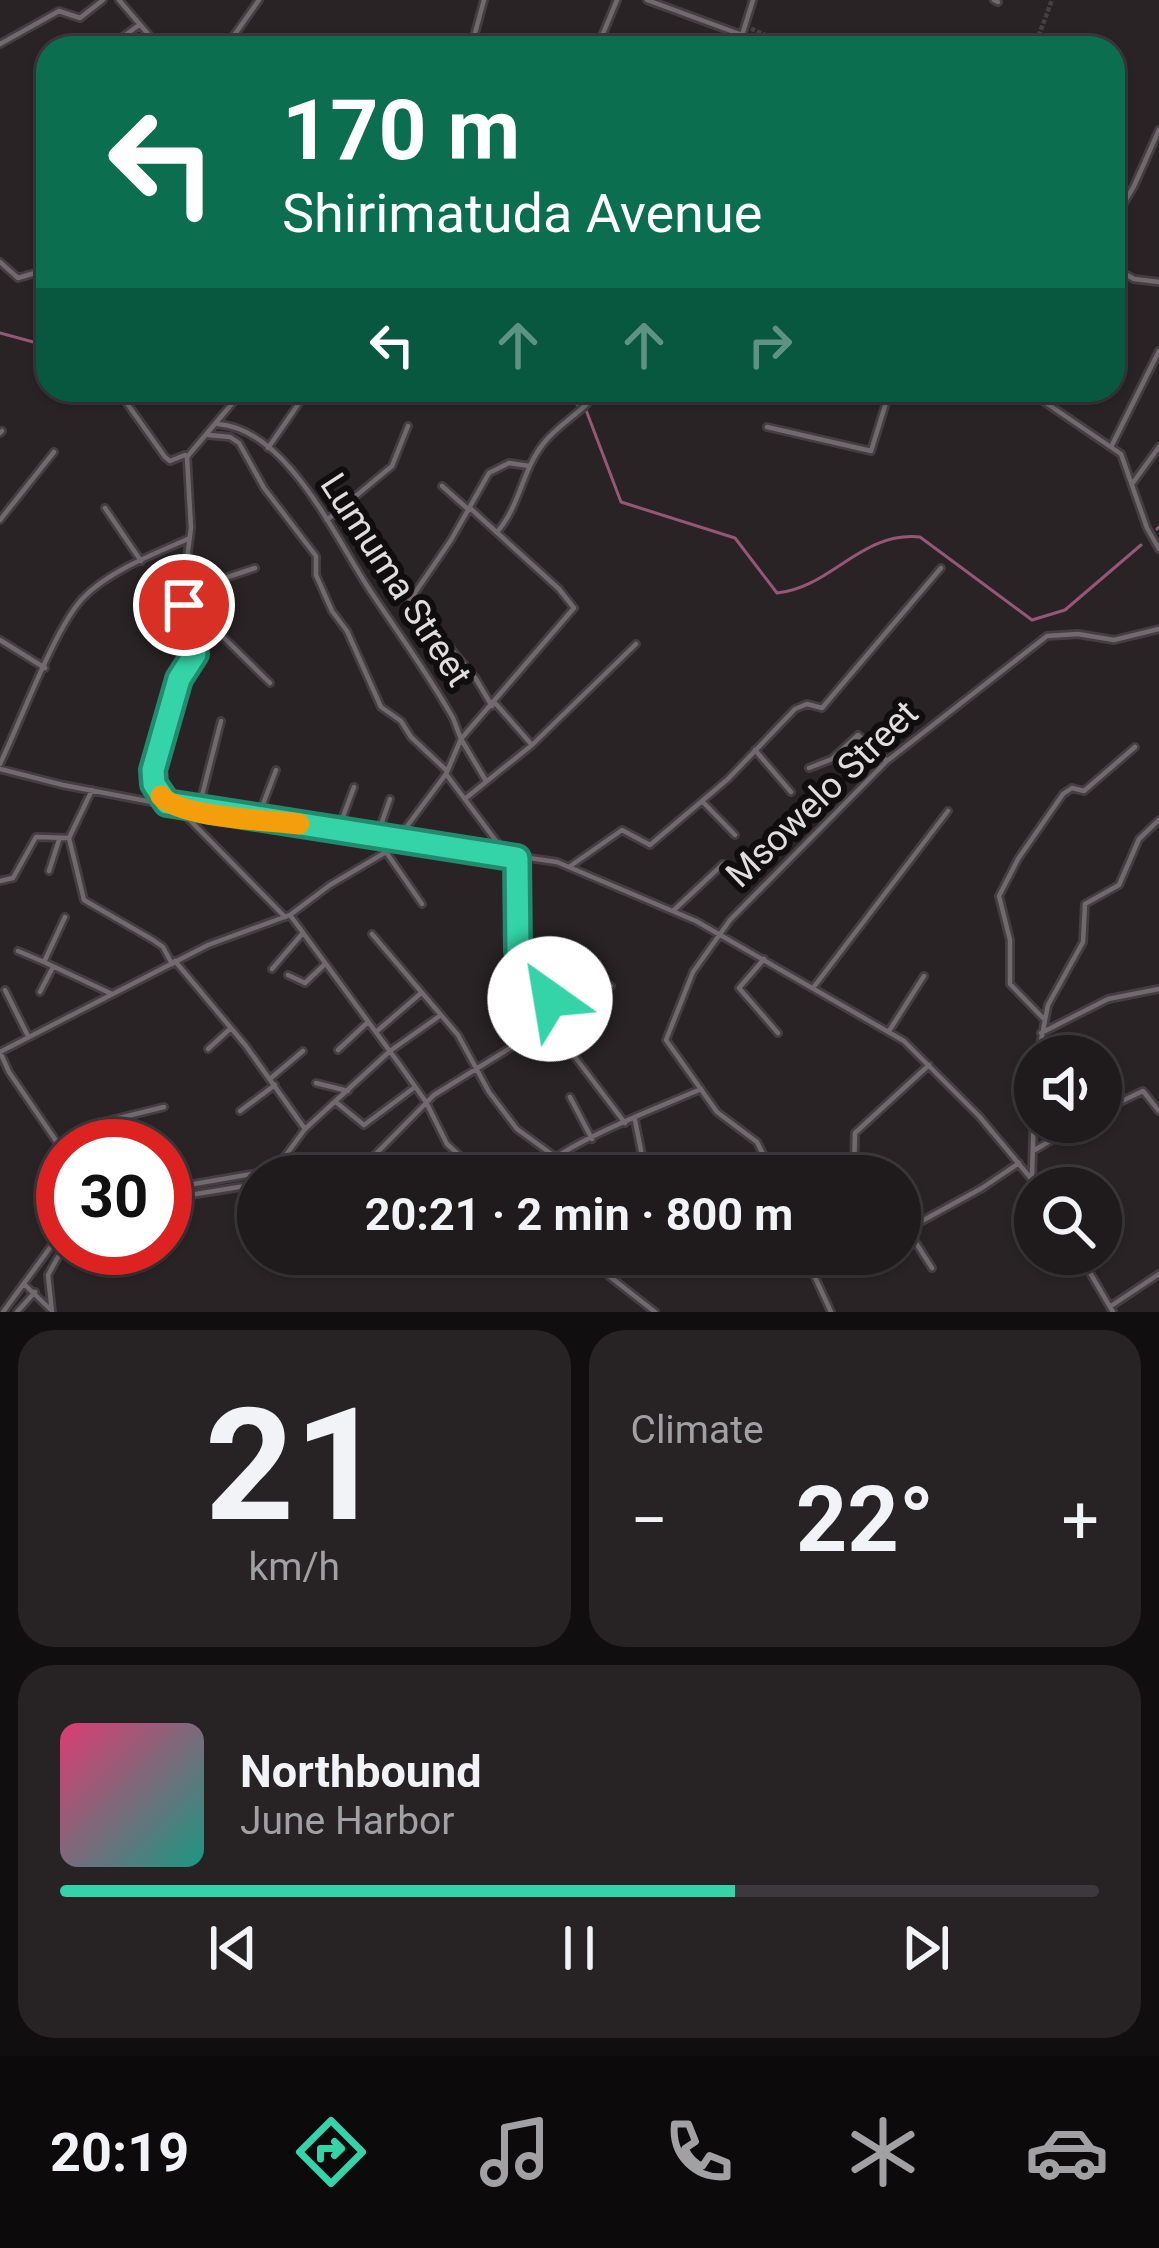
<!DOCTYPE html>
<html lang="en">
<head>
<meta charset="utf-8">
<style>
  :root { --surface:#1f1a1c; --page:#272325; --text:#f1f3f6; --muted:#a1a1a3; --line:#3c383b; --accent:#34d4a8 }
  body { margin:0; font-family:Roboto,sans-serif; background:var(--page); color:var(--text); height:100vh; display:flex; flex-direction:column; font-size:45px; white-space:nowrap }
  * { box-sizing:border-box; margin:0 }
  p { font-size:39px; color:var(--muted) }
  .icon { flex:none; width:66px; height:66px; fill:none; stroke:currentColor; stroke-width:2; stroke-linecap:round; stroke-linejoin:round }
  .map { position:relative; height:1312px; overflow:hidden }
  .side { display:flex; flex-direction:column; gap:18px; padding:18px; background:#110e0f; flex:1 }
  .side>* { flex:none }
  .top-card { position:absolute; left:36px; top:36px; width:1089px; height:366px; border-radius:36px; box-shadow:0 3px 9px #0004,0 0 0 3px var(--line); background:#0b6e4f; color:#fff; overflow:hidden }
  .tools { position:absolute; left:1014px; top:1035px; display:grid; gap:24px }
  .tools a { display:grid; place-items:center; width:108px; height:108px; border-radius:50%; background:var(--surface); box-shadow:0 3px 9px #0004,0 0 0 3px var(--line); font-size:60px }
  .speed { position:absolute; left:36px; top:1119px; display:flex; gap:24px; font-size:60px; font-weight:700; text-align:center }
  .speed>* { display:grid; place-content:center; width:156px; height:156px; border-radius:50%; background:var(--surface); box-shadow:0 3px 9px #0004,0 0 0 3px var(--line); line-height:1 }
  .speed .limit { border:18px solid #d22; background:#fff; color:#111 }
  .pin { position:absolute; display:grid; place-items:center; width:102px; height:102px; color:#fff; margin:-51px; border:6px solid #fff; border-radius:50%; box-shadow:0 3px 12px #0007 }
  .me { position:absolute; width:132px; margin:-66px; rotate:328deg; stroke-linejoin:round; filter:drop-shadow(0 0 9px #0008) }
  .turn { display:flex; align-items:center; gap:42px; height:252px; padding:0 48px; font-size:54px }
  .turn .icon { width:156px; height:156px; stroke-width:2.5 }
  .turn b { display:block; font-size:84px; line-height:102px }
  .lanes { display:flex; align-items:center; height:114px; padding:0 48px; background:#0003; justify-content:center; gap:60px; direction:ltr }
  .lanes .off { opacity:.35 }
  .big { font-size:90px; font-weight:700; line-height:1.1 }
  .side .card { flex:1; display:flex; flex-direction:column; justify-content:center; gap:18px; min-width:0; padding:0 42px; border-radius:36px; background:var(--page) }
  .side .dial { align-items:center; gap:0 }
  .dial b { font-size:156px; line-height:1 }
  .song { display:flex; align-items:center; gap:36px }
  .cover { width:144px; height:144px; border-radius:18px; background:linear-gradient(135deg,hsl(340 70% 55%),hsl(170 70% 35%)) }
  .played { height:12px; border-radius:6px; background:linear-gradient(90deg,var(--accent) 65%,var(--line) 65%) }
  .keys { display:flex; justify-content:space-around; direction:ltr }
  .heat { display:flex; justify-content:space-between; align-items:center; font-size:66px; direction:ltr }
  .side .tiles { flex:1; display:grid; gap:18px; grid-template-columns:1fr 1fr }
  .card:last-child { grid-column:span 2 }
  .trip { position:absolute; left:237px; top:1155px; width:684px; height:120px; border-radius:60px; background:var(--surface); box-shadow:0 3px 9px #0004,0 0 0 3px var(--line); font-weight:700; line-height:120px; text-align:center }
  .tabs { display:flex; height:192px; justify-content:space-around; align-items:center; background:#0c0a0b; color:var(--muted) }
  .tabs .icon { width:84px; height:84px }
  .tabs .active { color:var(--accent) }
  .tabs b { font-size:54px; color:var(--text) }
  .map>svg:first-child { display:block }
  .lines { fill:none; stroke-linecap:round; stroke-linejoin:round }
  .stream { stroke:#965777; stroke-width:3 }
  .street-tunnel { stroke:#453f41; stroke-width:4.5; stroke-dasharray:4.5 2; stroke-linecap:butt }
  .street-casing { stroke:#443e41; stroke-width:10 }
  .street { stroke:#71696d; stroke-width:4.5 }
  .route-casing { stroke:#228a6d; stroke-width:30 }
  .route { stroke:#34d4a8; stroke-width:21 }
  .slow { stroke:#f59e0b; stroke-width:21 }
  .labels { text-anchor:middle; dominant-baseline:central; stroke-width:12; stroke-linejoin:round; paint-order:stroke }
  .street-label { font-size:36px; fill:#e1dddf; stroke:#100d0e }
</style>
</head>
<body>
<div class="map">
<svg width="1159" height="1312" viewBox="0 0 1159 1312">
  <rect width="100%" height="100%" fill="#292325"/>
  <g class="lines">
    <path class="stream" d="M0,333L48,346
      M554,390L586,410L621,502L735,538L777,593C831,588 861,531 920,537L1032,620L1065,610L1141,545
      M1157,529L1159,527"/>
    <path class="street-tunnel" d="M745,26L795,48
      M1034,48L1052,0"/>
    <g class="street-casing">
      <path id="street" d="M119,0L160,48
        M647,0L742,35
        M994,0L998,2
        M0,44L59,11L80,18L103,0
        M96,48L120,39L139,25
        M225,48L259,0
        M429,48L432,40
        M471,48L484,0
        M597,48L617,0
        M738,48L753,0
        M1113,236L1117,229L1114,220L1134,186L1159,130
        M0,262L18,278L48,269
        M1113,267L1134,279L1159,282
        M1027,390L1121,454L1147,528L1159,549
        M126,402L165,457L170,461L185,455
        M218,424C289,430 336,540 371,592C399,634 428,674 453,718L461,739L446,774L508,857
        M767,427L871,451L890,390
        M0,433L2,431
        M209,435L230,437L239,443L264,488L316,556V575L332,611L347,631L381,707L401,721L411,737L445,769
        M1112,445L1159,351
        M268,448L304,396
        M1132,484L1159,447
        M442,486L469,510
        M105,508L141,561
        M470,508L559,589L574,608L461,739L486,781
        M0,520L54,452
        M327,520L392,466L408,426
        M498,531C520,505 522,471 543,444C559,423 583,413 599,390
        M387,572L476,679L492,706
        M183,583L219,580L255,568
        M410,600L451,540L489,473L509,463L529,466
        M188,616L216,630L270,683
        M0,640L45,668
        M496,704L532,745
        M755,750L791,792
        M0,764C20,723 55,627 83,598C109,571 154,554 188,539
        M809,768L832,759L858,735L887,761
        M0,769L63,785L204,812L557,862L696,921L904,1041L979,1116L1039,1188
        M466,798L532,745L636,644
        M702,801L735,835
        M167,803L154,784L153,769L180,678L195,654L182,596L191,528L187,457L241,393L257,392
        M176,806L285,917
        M198,811L221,721
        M257,820L276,770
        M338,830L354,787
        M377,836L390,799
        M69,838L84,900L153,940L163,947L172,964
        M396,841L446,774
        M386,852L422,904
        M517,858L518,951L559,1018
        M569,867L622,830L650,845L728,779L795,709L807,704L822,708L941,568
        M49,871L59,840
        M0,881L13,878L36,837L69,838L92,790
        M674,910L723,864
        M290,915L400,1065L426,1102L447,1144L482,1176
        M65,917L44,962L112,994
        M372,934L458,1035L489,1092L517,1129L557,1158
        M18,951L44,962
        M764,959L739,988L778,1033
        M175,961L246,1046L305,1129L275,1170
        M272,969L302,934
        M288,975L305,983L325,964
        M813,988L948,811
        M5,990L28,1036
        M40,992L53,967
        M1044,1019L1010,984V940L999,896L1018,859L1063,794L1072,788L1084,791L1135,747
        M550,1024L625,1123
        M889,1031L924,976
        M376,1032L420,994
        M1041,1033L1108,999L1159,989
        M208,1049L231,1028
        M338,1050L368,1022
        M0,1052L208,945L290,915L330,885L403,842
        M0,1052L9,1072L63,1151
        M1038,1056L1048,1005L1083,942L1085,904L1119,885L1139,839L1159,820
        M271,1078L303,1051
        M316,1083L348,1091
        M570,1097L592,1139
        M337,1103L364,1125L415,1087
        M240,1111L275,1085
        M1101,1111L1143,1091L1159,1111
        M635,1120L646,1176
        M305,1129L390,1051L441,1015
        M59,1145L99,1142L102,1138L99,1127L103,1122L164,1107
        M1033,1151L1082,1122
        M854,1168L855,1133L929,1065
        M1032,1175L1035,1079
        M354,1176L434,1095L611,986
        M533,1176C560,1144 660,1107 701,1089
        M774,1176L757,1142L717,1112L666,1040L693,972L730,920L887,761L1047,636L1078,634L1114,640L1159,629
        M165,1189L275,1170L303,1176
        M165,1199L258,1184
        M907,1229L932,1268
        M900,1233L982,1188L1019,1163
        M581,1254L655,1312
        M683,1254L685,1257
        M810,1254L814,1275L831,1312
        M1079,1254L1113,1312
        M606,1273L630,1254
        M815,1275L859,1254
        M24,1284L50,1309
        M1111,1306L1159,1274
        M3,1312L63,1230
        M17,1312L35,1292
        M52,1312L48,1275L63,1248"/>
    </g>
    <use href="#street" class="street"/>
  </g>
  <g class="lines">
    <g class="route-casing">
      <path id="route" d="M184,605L195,654L179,679L153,770L154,784L167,803L517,858L518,951L550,999"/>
    </g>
    <use href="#route" class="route"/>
    <path class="slow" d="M161,796C180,818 268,820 299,824"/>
  </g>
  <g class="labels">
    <g class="street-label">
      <text transform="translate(396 580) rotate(57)">Lumuma Street</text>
      <text transform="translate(822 794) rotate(-44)">Msowelo Street</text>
    </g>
  </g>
</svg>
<div class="tools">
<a><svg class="icon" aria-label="sound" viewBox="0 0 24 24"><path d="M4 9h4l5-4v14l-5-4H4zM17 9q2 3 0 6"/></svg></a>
<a><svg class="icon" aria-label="search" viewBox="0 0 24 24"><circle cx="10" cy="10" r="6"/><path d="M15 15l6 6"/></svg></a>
</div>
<div class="speed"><div class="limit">30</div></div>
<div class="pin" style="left:184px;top:605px;background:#d93025"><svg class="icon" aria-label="arrive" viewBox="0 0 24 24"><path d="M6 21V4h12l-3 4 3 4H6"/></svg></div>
<svg class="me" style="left:550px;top:999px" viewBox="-20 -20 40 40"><circle r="19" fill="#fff"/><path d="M0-13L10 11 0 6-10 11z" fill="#34d4a8"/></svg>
<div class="trip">20:21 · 2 min · 800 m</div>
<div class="top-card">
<div class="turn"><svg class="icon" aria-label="left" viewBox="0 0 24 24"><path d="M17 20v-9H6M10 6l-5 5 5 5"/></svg><div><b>170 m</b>Shirimatuda Avenue</div></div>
<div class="lanes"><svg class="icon" aria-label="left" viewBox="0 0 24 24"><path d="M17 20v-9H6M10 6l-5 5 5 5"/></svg><svg class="icon off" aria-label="ahead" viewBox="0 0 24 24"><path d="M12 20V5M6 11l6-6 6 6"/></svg><svg class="icon off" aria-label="ahead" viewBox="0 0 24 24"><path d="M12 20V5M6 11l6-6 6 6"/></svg><svg class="icon off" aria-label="right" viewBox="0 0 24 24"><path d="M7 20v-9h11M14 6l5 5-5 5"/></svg></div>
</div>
</div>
<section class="side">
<div class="tiles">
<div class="card dial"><b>21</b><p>km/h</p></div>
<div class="card"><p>Climate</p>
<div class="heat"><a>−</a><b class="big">22°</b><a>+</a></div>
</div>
<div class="card">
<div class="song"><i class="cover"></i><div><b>Northbound</b><p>June Harbor</p></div></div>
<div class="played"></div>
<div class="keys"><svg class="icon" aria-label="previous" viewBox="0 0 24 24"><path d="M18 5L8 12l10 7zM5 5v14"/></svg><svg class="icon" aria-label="pause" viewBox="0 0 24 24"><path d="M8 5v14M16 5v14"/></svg><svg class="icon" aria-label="next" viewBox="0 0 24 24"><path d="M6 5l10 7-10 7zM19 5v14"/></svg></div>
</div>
</div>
</section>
<nav class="tabs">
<b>20:19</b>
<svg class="icon active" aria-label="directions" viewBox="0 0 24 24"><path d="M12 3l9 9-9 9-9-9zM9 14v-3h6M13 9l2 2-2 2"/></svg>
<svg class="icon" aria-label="music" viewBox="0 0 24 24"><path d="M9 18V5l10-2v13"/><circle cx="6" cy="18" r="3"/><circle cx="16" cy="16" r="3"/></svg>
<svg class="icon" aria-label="phone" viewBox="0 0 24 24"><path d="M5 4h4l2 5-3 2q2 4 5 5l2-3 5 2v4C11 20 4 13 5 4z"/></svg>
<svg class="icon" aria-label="climate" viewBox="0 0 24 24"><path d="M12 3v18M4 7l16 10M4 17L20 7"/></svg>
<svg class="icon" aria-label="car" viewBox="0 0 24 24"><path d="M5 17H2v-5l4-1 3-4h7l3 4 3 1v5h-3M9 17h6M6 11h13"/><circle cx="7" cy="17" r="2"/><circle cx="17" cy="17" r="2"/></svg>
</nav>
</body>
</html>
